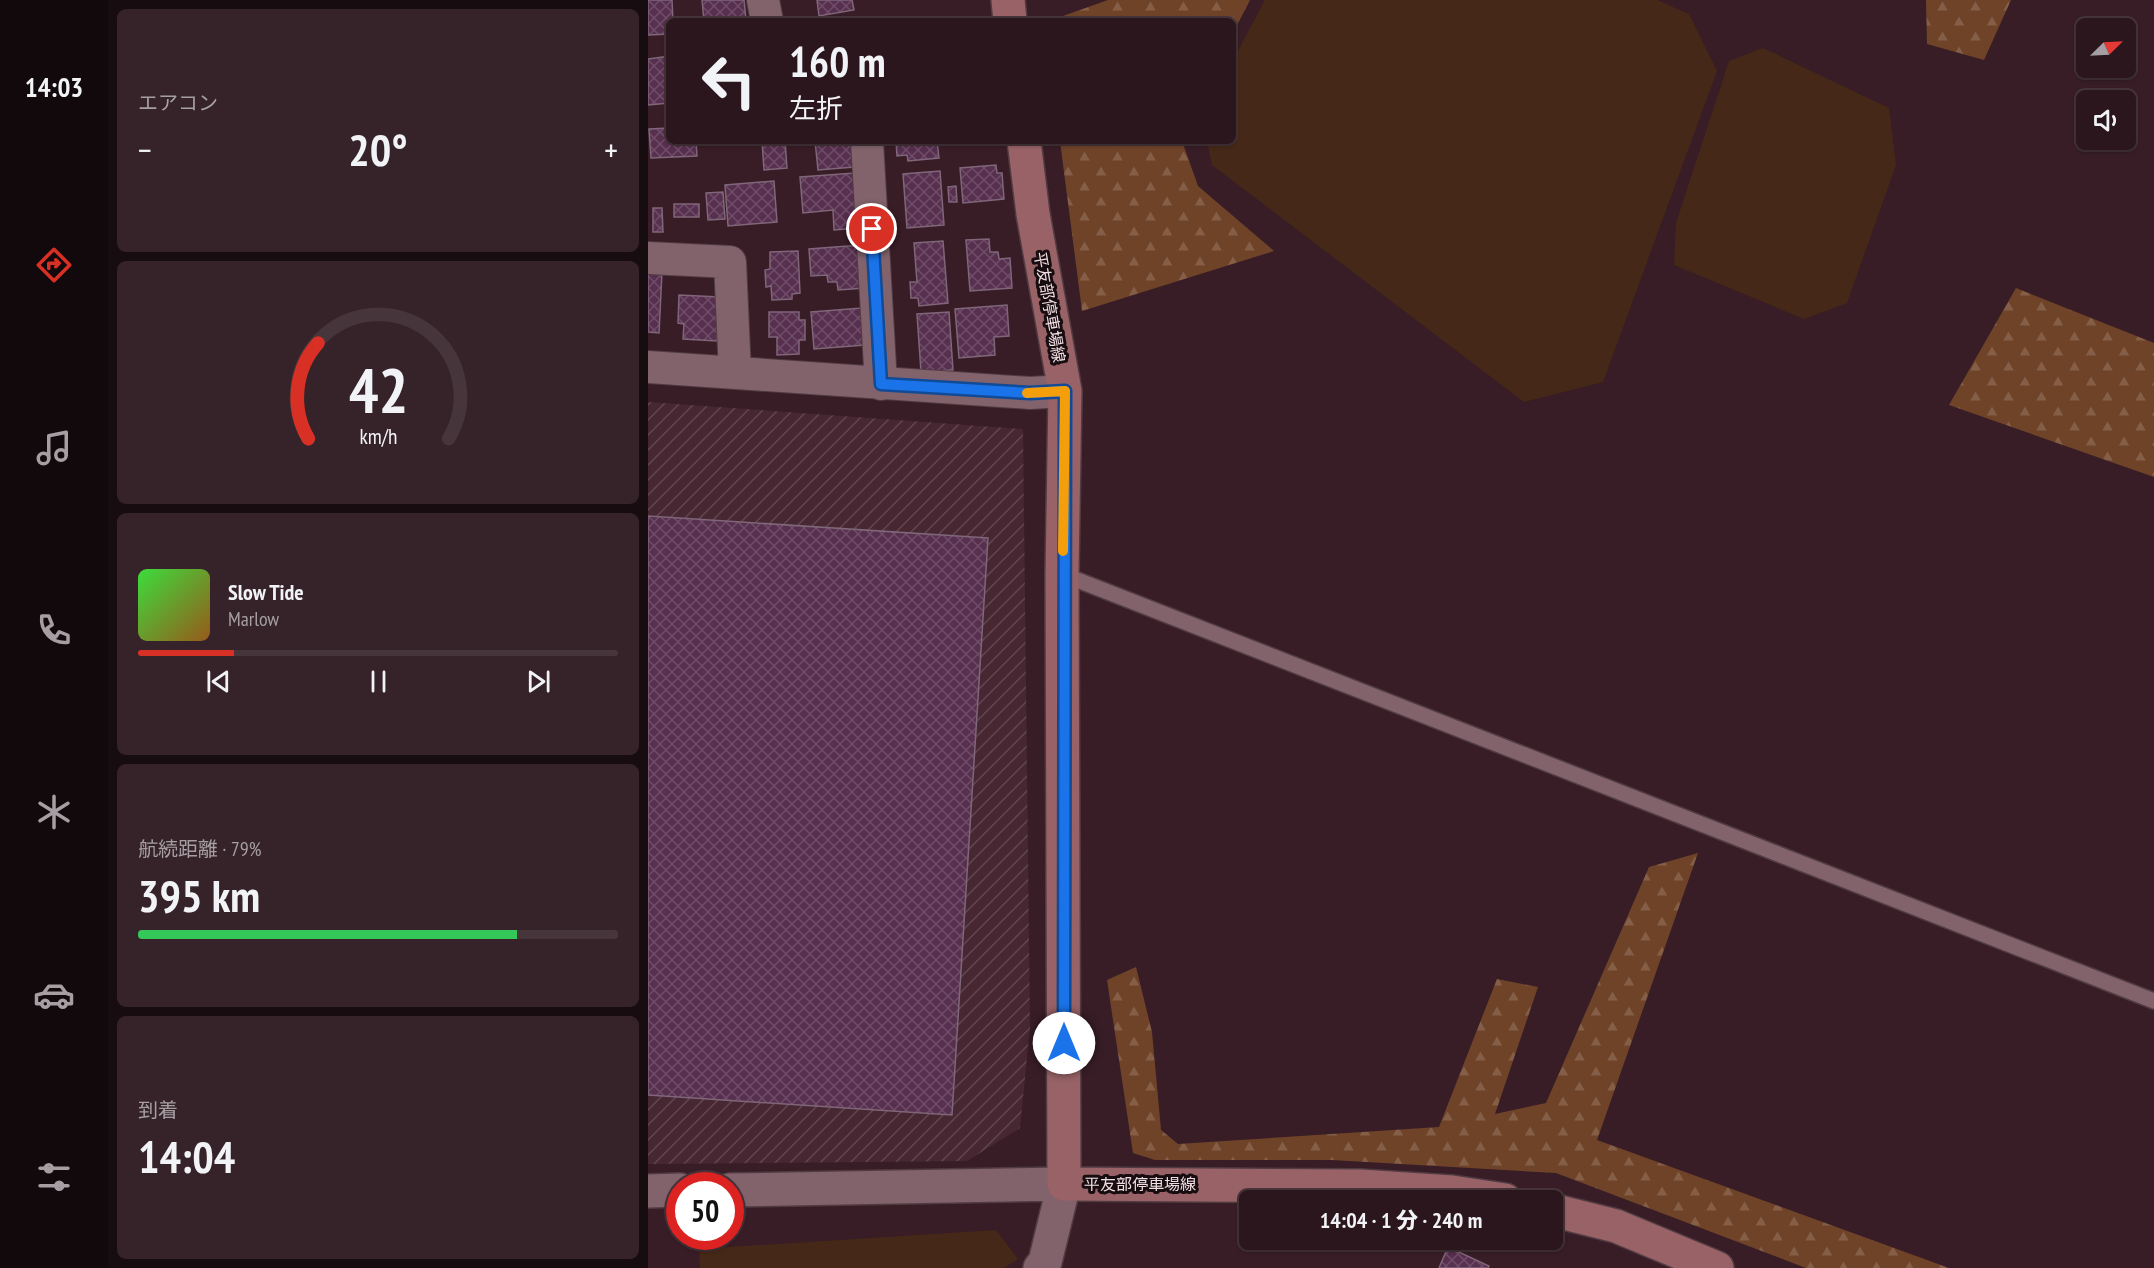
<!DOCTYPE html>
<html lang="ja">
<head>
<meta charset="utf-8">
<style>
  :root { --surface:#2a161c; --page:#362329; --text:#f1f3f6; --muted:#a59fa3; --line:#46353b; --accent:#d93025 }
  body { margin:0; font-family:"PT Sans Narrow","Noto Sans JP",sans-serif; background:var(--page); color:var(--text); height:100vh; display:flex; flex-direction:column; font-size:22px; white-space:nowrap }
  * { box-sizing:border-box; margin:0 }
  p { font-size:20px; color:var(--muted) }
  .icon { flex:none; width:33px; height:33px; fill:none; stroke:currentColor; stroke-width:2; stroke-linecap:round; stroke-linejoin:round }
  .map { position:relative; flex:1; overflow:hidden }
  .sheet { display:flex; flex-direction:column; gap:9px; padding:9px; background:#170c0f; width:540px }
  .sheet>* { flex:none }
  .banner { position:absolute; left:18px; top:18px; width:570px; height:126px; border-radius:9px; box-shadow:0 2px 4px #0004,0 0 0 2px var(--line); background:#2a161c; color:var(--text); overflow:hidden }
  .needle { width:39px; rotate:66deg }
  .fabs { position:absolute; left:1428px; top:18px; display:grid; gap:12px }
  .fabs a { display:grid; place-items:center; width:60px; height:60px; border-radius:9px; background:var(--surface); box-shadow:0 2px 4px #0004,0 0 0 2px var(--line); font-size:30px }
  .speed { position:absolute; left:18px; top:1172px; display:flex; gap:12px; font-size:30px; font-weight:700; text-align:center }
  .speed>* { display:grid; place-content:center; width:78px; height:78px; border-radius:50%; background:var(--surface); box-shadow:0 2px 4px #0004,0 0 0 2px var(--line); line-height:1 }
  .speed .limit { border:9px solid #d22; background:#fff; color:#111 }
  .pin { position:absolute; display:grid; place-items:center; width:51px; height:51px; color:#fff; margin:-26px; border:3px solid #fff; border-radius:50%; box-shadow:0 2px 6px #0007 }
  .me { position:absolute; width:66px; margin:-33px; rotate:0deg; stroke-linejoin:round; filter:drop-shadow(0 0 4px #0008) }
  .turn { display:flex; align-items:center; gap:21px; height:126px; padding:0 24px; font-size:27px }
  .turn .icon { width:78px; height:78px; stroke-width:2.5 }
  .turn b { display:block; font-size:42px; line-height:51px }
  .big { font-size:45px; font-weight:800; line-height:1.1 }
  .sheet .card { flex:1; display:flex; flex-direction:column; justify-content:center; gap:9px; min-width:0; padding:0 21px; border-radius:9px; background:var(--page) }
  .sheet .dial { align-items:center; gap:0 }
  .dial svg { height:156px; overflow:visible; fill:none; stroke:var(--line); stroke-width:7; stroke-linecap:round; text-anchor:middle }
  .dial text { fill:var(--text); stroke:none }
  .song { display:flex; align-items:center; gap:18px }
  .cover { width:72px; height:72px; border-radius:9px; background:linear-gradient(135deg,hsl(120 70% 55%),hsl(30 70% 35%)) }
  .played { height:6px; border-radius:3px; background:linear-gradient(90deg,var(--accent) 20%,var(--line) 20%) }
  .keys { display:flex; justify-content:space-around; direction:ltr }
  .heat { display:flex; justify-content:space-between; align-items:center; font-size:33px; direction:ltr }
  .charge { height:9px; border-radius:4px; background:linear-gradient(90deg,#34c759 79%,var(--line) 0) }
  .trip { position:absolute; left:591px; top:1190px; width:324px; height:60px; border-radius:9px; background:var(--surface); box-shadow:0 2px 4px #0004,0 0 0 2px var(--line); font-weight:800; line-height:60px; text-align:center }
  main { display:flex; flex:1; min-height:0 }
  .tabs { display:flex; flex-direction:column; width:108px; justify-content:space-around; align-items:center; background:#11090b; color:var(--muted) }
  .tabs .icon { width:42px; height:42px }
  .tabs .on { color:var(--accent) }
  .tabs b { font-size:27px; color:var(--text) }
  .map>svg:first-child { display:block }
  .industrial { fill:url(#industrial-furrows) }
  .forest { fill:url(#forest-firs) }
  .park { fill:#452817 }
  .building { fill:url(#building-cross-hatch); stroke:#7f6679; stroke-width:1.5 }
  .lines { fill:none; stroke-linecap:round; stroke-linejoin:round }
  .service-casing { stroke:#513b42; stroke-width:18 }
  .minor-casing { stroke:#513b42; stroke-width:34 }
  .tertiary-casing { stroke:#513b42; stroke-width:36 }
  .secondary-casing { stroke:#513b42; stroke-width:36 }
  .service { stroke:#82626b; stroke-width:15 }
  .minor { stroke:#82626b; stroke-width:32 }
  .tertiary { stroke:#82626b; stroke-width:33 }
  .secondary { stroke:#986266; stroke-width:33 }
  .route-casing { stroke:#114b97; stroke-width:15 }
  .route { stroke:#1a73e8; stroke-width:10 }
  .slow { stroke:#f59e0b; stroke-width:10 }
  .labels { text-anchor:middle; dominant-baseline:central; stroke-width:6; stroke-linejoin:round; paint-order:stroke }
  .street-label { font-size:16px; fill:#f1dee3; stroke:#170c0f }
</style>
</head>
<body>
<main>
<nav class="tabs">
<b>14:03</b>
<svg class="icon on" aria-label="directions" viewBox="0 0 24 24"><path d="M12 3l9 9-9 9-9-9zM9 14v-3h6M13 9l2 2-2 2"/></svg>
<svg class="icon" aria-label="music" viewBox="0 0 24 24"><path d="M9 18V5l10-2v13"/><circle cx="6" cy="18" r="3"/><circle cx="16" cy="16" r="3"/></svg>
<svg class="icon" aria-label="phone" viewBox="0 0 24 24"><path d="M5 4h4l2 5-3 2q2 4 5 5l2-3 5 2v4C11 20 4 13 5 4z"/></svg>
<svg class="icon" aria-label="climate" viewBox="0 0 24 24"><path d="M12 3v18M4 7l16 10M4 17L20 7"/></svg>
<svg class="icon" aria-label="car" viewBox="0 0 24 24"><path d="M5 17H2v-5l4-1 3-4h7l3 4 3 1v5h-3M9 17h6M6 11h13"/><circle cx="7" cy="17" r="2"/><circle cx="17" cy="17" r="2"/></svg>
<svg class="icon" aria-label="filters" viewBox="0 0 24 24"><path d="M4 7h16M4 17h16"/><circle cx="9" cy="7" r="2"/><circle cx="15" cy="17" r="2"/></svg>
</nav>
<section class="sheet">
<div class="card"><p>エアコン</p>
<div class="heat"><a>−</a><b class="big">20°</b><a>+</a></div>
</div>
<div class="card dial"><svg viewBox="0 0 100 80">
<path d="M14 69A42 42 0 1 1 86 69"/>
<path d="M14 69A42 42 0 0 1 19 20" stroke="#d93025"/>
<text x="50" y="56" font-size="32" font-weight="700">42</text>
<text x="50" y="72" font-size="11">km/h</text>
</svg></div>
<div class="card">
<div class="song"><i class="cover"></i><div><b>Slow Tide</b><p>Marlow</p></div></div>
<div class="played"></div>
<div class="keys"><svg class="icon" aria-label="previous" viewBox="0 0 24 24"><path d="M18 5L8 12l10 7zM5 5v14"/></svg><svg class="icon" aria-label="pause" viewBox="0 0 24 24"><path d="M8 5v14M16 5v14"/></svg><svg class="icon" aria-label="next" viewBox="0 0 24 24"><path d="M6 5l10 7-10 7zM19 5v14"/></svg></div>
</div>
<div class="card"><p>航続距離 · 79%</p><b class="big">395 km</b><div class="charge"></div></div>
<div class="card"><p>到着</p><b class="big">14:04</b></div>
</section>
<div class="map">
<svg width="1506" height="1268" viewBox="0 0 1506 1268">
  <defs>
    <pattern id="industrial-furrows" width="10" height="10" patternUnits="userSpaceOnUse" patternTransform="scale(1.5)"><rect width="10" height="10" fill="#472731"/><path d="M-1 1l2-2M0 10L10 0M9 11l2-2" fill="none" stroke="#62464f"/></pattern>
    <pattern id="forest-firs" width="22" height="20" patternUnits="userSpaceOnUse" patternTransform="scale(1.5)"><rect width="22" height="20" fill="#6f4328"/><path d="M5 1l3.5 6h-7zM16 11l3.5 6h-7z" fill="#845e47"/></pattern>
    <pattern id="building-cross-hatch" width="8" height="8" patternUnits="userSpaceOnUse" patternTransform="scale(1.5)"><rect width="8" height="8" fill="#572f4f"/><path d="M0 0l8 8M0 8l8-8" fill="none" stroke="#704d68"/></pattern>
  </defs>
  <rect width="100%" height="100%" fill="#381d26"/>
  <path class="industrial" d="M0,402L375,429L382,1028L372,1128L319,1161L0,1164Z"/>
  <path class="forest" d="M460,0H602L585,33V21H401Z
    M1278,0H1363L1336,60L1279,44Z
    M412,141H534L550,186L626,251L434,311Z
    M1368,288L1506,343V477L1301,405Z
    M1050,853L949,1140L1301,1268H1158L908,1173L684,1160H507L485,1153L459,980L488,967L504,1032L513,1130L530,1144L791,1127L849,979L890,987L847,1114L898,1103L1001,867Z"/>
  <path class="park" d="M617,0H1009L1041,14L1069,71L955,382L876,402L564,165L559,141H585V60Z
    M1115,48L1241,108L1248,165L1199,303L1156,319L1026,265L1028,223L1081,61Z
    M348,1230L370,1259L356,1268H52L51,1249Z"/>
  <path class="building" d="M0,0H24L25,21H21V34L0,35Z
    M54,0H96L98,20L56,21Z
    M169,0H204L206,10L171,16Z
    M21,56V103L0,105V59Z
    M21,128V141H48L49,156L3,158L1,129Z
    M114,141H137L139,168L116,170Z
    M167,141H204L206,167L170,170Z
    M248,141H289L291,158L260,161L259,155L249,156Z
    M301,141H328V143L302,145Z
    M348,165L349,173H354L356,199L315,203L312,168Z
    M292,171L296,225L259,228L255,174Z
    M207,173L211,228L186,230L185,210L155,213L152,177Z
    M126,181L129,222L80,226L77,185Z
    M308,186L309,202H301L300,187Z
    M75,192L77,219L60,220L58,193Z
    M26,204H51V217H26Z
    M5,208H14L15,232H5Z
    M341,239L342,252H350L351,259L362,258L364,288L322,291L318,240Z
    M295,241L300,303L271,306L270,298H263L262,282H269L266,243Z
    M213,245L217,288L190,290L189,282H180L179,275L163,276L161,249Z
    M150,251L152,293L144,294V299L124,300L123,286L118,287L117,270L122,269V252Z
    M0,271L14,272L11,333L0,332Z
    M31,295L71,297L69,341L35,339L36,324L30,323Z
    M359,305L361,336L346,337L347,355L311,358L307,309Z
    M214,308L217,345L166,349L163,312Z
    M121,312H151V320H157V340H151V354L129,355V337H121Z
    M301,312L305,370L273,372L269,314Z
    M0,516L340,538L304,1115L0,1095Z
    M800,1247L841,1266L840,1268H791Z"/>
  <g class="lines">
    <g class="service-casing">
      <path id="service" d="M414,574L1506,1001"/>
    </g>
    <g class="minor-casing">
      <path id="minor" d="M115,0L119,21
        M219,141L233,384
        M0,258L82,262L87,373
        M0,367L382,393L417,391"/>
    </g>
    <g class="tertiary-casing">
      <path id="tertiary" d="M82,1190L416,1184L397,1262L392,1268
        M0,1191L32,1190"/>
    </g>
    <g class="secondary-casing">
      <path id="secondary" d="M360,0L362,21
        M376,141L385,214L417,391L414,574L416,1184L712,1186L804,1192L857,1200
        M904,1210L968,1226L1069,1268"/>
    </g>
    <use href="#service" class="service"/>
    <use href="#minor" class="minor"/>
    <use href="#tertiary" class="tertiary"/>
    <use href="#secondary" class="secondary"/>
  </g>
  <g class="lines">
    <g class="route-casing">
      <path id="route" d="M224,229L233,384L382,393L417,391L416,1043"/>
    </g>
    <use href="#route" class="route"/>
    <path class="slow" d="M379,393L417,391L415,551"/>
  </g>
  <g class="labels">
    <g class="street-label">
      <text transform="translate(402 307) rotate(80)">平友部停車場線</text>
      <text x="492" y="1184">平友部停車場線</text>
    </g>
  </g>
</svg>
<div class="fabs">
<a><svg class="needle" viewBox="-14 -14 28 28"><path d="M0-13l5 13h-10z" fill="#e53935"/><path d="M0 13l5-13h-10z" fill="#a59fa3"/></svg></a>
<a><svg class="icon" aria-label="sound" viewBox="0 0 24 24"><path d="M4 9h4l5-4v14l-5-4H4zM17 9q2 3 0 6"/></svg></a>
</div>
<div class="speed"><div class="limit">50</div></div>
<div class="pin" style="left:224px;top:229px;background:#d93025"><svg class="icon" aria-label="arrive" viewBox="0 0 24 24"><path d="M6 21V4h12l-3 4 3 4H6"/></svg></div>
<svg class="me" style="left:416px;top:1043px" viewBox="-20 -20 40 40"><circle r="19" fill="#fff"/><path d="M0-13L10 11 0 6-10 11z" fill="#1a73e8"/></svg>
<div class="trip">14:04 · 1 分 · 240 m</div>
<div class="banner">
<div class="turn"><svg class="icon" aria-label="left" viewBox="0 0 24 24"><path d="M17 20v-9H6M10 6l-5 5 5 5"/></svg><div><b>160 m</b>左折</div></div>
</div>
</div>
</main>
</body>
</html>
